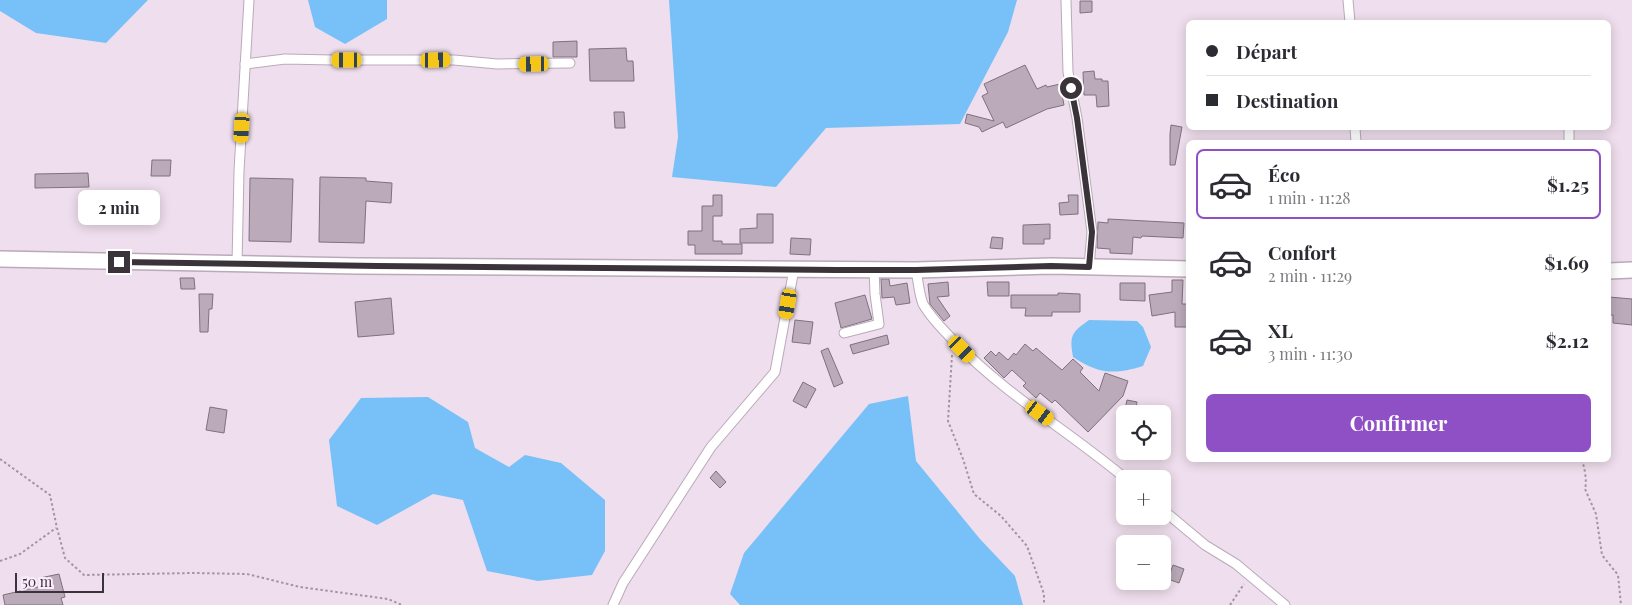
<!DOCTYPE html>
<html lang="fr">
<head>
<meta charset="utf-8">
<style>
  body { margin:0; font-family:"Playfair Display",serif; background:#f7f7f7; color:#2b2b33; height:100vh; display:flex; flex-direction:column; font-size:19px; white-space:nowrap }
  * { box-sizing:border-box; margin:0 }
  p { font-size:16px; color:#7c7c81 }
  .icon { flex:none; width:28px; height:28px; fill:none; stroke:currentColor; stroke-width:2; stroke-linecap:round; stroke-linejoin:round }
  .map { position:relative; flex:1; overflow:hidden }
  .panel { position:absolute; left:1186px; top:140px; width:425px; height:322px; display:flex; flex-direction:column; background:#fff; border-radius:8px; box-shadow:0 2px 12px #0003 }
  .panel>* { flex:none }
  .hud { position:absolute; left:1186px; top:20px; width:425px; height:110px; border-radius:8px; box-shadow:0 2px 12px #0003; display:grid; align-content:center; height:110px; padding:0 20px; background:#fff }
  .tools { position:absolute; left:1116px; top:405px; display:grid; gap:10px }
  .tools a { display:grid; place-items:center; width:55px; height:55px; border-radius:8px; background:#fff; box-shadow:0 2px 12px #0003; font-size:25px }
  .scale { position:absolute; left:15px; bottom:12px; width:89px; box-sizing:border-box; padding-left:5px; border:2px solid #3a343a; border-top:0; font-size:14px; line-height:18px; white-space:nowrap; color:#3a343a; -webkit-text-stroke:4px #fcebfb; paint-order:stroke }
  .end { position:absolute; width:22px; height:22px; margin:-11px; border:6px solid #3a343a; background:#fff; box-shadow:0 0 0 2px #fff }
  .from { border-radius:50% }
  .bubble { position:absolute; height:35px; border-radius:8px; background:#fff; box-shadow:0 2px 12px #0003; font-size:16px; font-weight:700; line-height:35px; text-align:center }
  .car { position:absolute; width:15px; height:30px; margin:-15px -8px; border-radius:6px; box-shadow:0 0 4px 1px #0007; background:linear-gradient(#f5c518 24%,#345 0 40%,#f5c518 0 76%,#345 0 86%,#f5c518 0) }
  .hud b { display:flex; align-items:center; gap:18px; height:48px; font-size:19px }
  .hud b+b { border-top:1px solid #e1e1e2 }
  .hud i { width:12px; height:12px; background:#2b2b33 }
  ul { padding:9px 0 0; list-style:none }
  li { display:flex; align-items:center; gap:15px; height:70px; margin:0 10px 8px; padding:0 10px; border:2px solid transparent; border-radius:8px }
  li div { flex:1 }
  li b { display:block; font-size:19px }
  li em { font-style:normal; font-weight:700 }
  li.current { border-color:#8f50c6 }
  li>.icon { width:45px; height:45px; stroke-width:1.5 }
  .action { display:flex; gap:10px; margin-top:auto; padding:10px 20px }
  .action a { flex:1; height:58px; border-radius:8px; background:#8f50c6; color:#fff; font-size:20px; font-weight:700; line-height:58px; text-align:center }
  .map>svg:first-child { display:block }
</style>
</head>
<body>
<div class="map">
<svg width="1632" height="605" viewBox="0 0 1632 605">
  <rect width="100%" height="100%" fill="#efdeed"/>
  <!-- water -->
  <g fill="#78c1f8">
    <path d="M0,0H148L106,43L36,33L0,11Z"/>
    <path d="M308,0H387V19L345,44L315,27Z"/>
    <path d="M669,0H1017L1008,32L960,124L826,128L776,187L672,177L678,137Z"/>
    <path d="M1089,320L1137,321L1143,327L1151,347L1143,366C1114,375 1098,374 1073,357C1069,335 1072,332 1089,320Z"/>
    <path d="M908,396L916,461L980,539L1015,576L1023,605H740L730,594L744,553L869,404Z"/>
    <path d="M428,397L468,422L475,448L509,467L525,455L561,463L605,500V551L592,575L538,581L487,571L463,500L433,494L377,525L337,506L329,440L361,398Z"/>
  </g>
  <!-- building -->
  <g fill="#bbaab9" stroke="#80717e">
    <path d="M1080,1H1092V12L1080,13Z"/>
    <path d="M577,41V57H553V42Z"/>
    <path d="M626,48L627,61H633L634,81H590L589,49Z"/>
    <path d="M1025,65L1037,89L1046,85L1047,87L1060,84L1064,105L1047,109L1006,128L1003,122L982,132L979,127L965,123L967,114L994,121L982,96L988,93L984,84Z"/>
    <path d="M1094,71L1095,79H1102V81H1108L1109,106L1097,107L1096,95H1084L1083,72Z"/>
    <path d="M614,112H624L625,128H615Z"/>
    <path d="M1171,125L1182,127L1175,165H1170V134Z"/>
    <path d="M152,160H171L170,176H151Z"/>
    <path d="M88,173L89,187L35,188V174Z"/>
    <path d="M320,177L366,178V181L392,183L391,203L366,201L364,243L319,242Z"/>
    <path d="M250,178L293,179L291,242L249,241Z"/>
    <path d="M713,195H722V216H713V241H722V244H742V254H695V245H688V231H702V206H713Z"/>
    <path d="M1068,195H1078V214L1060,215L1059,203L1069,202Z"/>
    <path d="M757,214H773V243H740V229L757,228Z"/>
    <path d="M1108,219L1184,223L1183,238L1142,236L1141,238L1133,237L1132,254L1110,253V249L1097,248L1098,222L1108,223Z"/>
    <path d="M1050,224V239H1044V244H1023V225Z"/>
    <path d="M992,237L1003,238L1002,249L990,248Z"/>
    <path d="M791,238L811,239L810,255L790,254Z"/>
    <path d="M180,278H194L195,289H181Z"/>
    <path d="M881,279H889L890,286L907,283L910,303L896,305L894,297L882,298Z"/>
    <path d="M1172,280H1183L1182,304H1189V327H1175V312L1152,316L1149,295L1172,292Z"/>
    <path d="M948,282L949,296L937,297L950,316L944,321L930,304L928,284Z"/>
    <path d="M987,282H1009V296H988Z"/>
    <path d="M1120,283H1145V301L1120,300Z"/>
    <path d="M1058,293L1080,294V312H1052V316H1025L1026,308H1011V295H1058Z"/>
    <path d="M199,294H213L212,309H209L208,332H200Z"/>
    <path d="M865,295L872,319L841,328L835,303Z"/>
    <path d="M1609,297L1632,299V325L1613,323V315H1609Z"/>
    <path d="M391,298L394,334L358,337L355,302Z"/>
    <path d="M795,320L813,322L810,344L792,342Z"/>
    <path d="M887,335L889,344L853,354L850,345Z"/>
    <path d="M1025,344L1033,351L1036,348L1062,370L1073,359L1083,368L1080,372L1099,391L1105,373L1128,381L1123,396L1088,432L1055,400L1052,403L1040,393L1036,398L1023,386L1026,383L1012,370L1004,378L984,358L991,351L996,356L999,352L1008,360L1014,353L1016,355Z"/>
    <path d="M828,348L843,383L834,387L821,351Z"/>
    <path d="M803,382L816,389L806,408L793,401Z"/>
    <path d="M1127,400L1137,402L1135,414H1124Z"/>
    <path d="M210,407L227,410L224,433L206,430Z"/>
    <path d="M716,471L726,482L720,488L710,478Z"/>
    <path d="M1173,565L1184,569L1179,583L1168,579Z"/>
    <path d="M59,574L65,597L61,598L63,605H5L3,595L42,586L40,578Z"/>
  </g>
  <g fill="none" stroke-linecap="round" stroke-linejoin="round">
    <defs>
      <g id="street">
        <path d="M1066,0L1068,72L1077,118L1092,232L1089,267"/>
        <path d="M1348,0L1350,22"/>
        <path d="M245,64L285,59L333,60H454L497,64L570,63"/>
        <path d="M1355,128L1356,142"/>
        <path d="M1569,142V128"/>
        <path d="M237,264L239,171L249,0"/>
        <path d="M916,270C918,280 919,294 923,304C931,318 944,331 955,342C1006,395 1070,432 1126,479"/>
        <path d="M844,333L879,324L875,294L874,270"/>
        <path d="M1162,509L1205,545L1236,564L1285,605"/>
        <path d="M613,605L623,583L711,447L775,372L794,269"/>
      </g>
      <g id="primary">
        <path d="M0,259L357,266L916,270L1051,266L1189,269"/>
        <path d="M1609,271L1632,270"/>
      </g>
    </defs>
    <!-- street casing -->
    <use href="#street" stroke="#baaab9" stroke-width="11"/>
    <!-- primary casing -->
    <use href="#primary" stroke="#baaab9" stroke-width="18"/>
    <!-- path -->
    <g stroke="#a295a1" stroke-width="2" stroke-dasharray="2.5 2.5" stroke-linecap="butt">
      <path d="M952,355L948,421L963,459L974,494L1001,516L1027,546L1044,594V605"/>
      <path d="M0,459L50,495L57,528L65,558L84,575L193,573L247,574L300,587L388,599L402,605"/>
      <path d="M1581,460C1585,465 1587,483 1585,489L1596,514L1602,555L1618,575L1621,605"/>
      <path d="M0,561L20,554L56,528"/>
      <path d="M1230,605L1244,584"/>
    </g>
    <!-- street -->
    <use href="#street" stroke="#fff" stroke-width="9"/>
    <!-- primary -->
    <use href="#primary" stroke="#fff" stroke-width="15"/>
  </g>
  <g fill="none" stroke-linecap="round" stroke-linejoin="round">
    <!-- route -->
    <path stroke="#3a343a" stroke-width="6" d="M119,262L377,266L837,270H916L1051,266L1089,267L1092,232L1077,118L1071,88"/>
  </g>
</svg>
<div class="tools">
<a><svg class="icon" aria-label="locate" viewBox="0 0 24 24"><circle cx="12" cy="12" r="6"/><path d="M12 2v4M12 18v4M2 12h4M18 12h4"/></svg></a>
<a>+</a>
<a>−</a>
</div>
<div class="scale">50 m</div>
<i class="end from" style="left:1071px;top:88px"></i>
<i class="end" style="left:119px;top:262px"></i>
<div class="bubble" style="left:78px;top:190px;width:82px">2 min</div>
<i class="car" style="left:347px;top:60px;rotate:270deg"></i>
<i class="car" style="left:436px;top:60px;rotate:89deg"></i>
<i class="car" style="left:534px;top:64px;rotate:269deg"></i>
<i class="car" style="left:242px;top:128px;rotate:184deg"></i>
<i class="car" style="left:788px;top:304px;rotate:190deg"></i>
<i class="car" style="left:962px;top:349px;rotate:136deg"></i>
<i class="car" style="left:1040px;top:413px;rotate:126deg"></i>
<div class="hud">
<b><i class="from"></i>Départ</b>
<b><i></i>Destination</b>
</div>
<section class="panel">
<ul>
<li class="current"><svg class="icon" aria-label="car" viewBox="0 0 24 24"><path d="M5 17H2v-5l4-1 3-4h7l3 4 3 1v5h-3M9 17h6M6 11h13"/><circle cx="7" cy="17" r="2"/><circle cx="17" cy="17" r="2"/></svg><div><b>Éco</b><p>1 min · 11:28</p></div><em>$1.25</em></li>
<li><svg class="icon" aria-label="car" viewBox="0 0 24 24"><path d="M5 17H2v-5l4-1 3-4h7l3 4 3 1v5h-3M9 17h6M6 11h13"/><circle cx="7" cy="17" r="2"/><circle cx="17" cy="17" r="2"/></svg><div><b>Confort</b><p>2 min · 11:29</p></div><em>$1.69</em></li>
<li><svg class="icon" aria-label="car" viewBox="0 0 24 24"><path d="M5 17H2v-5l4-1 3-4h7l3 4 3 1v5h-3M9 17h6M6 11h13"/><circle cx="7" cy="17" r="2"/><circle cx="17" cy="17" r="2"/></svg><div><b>XL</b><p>3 min · 11:30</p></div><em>$2.12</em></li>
</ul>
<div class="action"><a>Confirmer</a></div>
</section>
</div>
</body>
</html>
